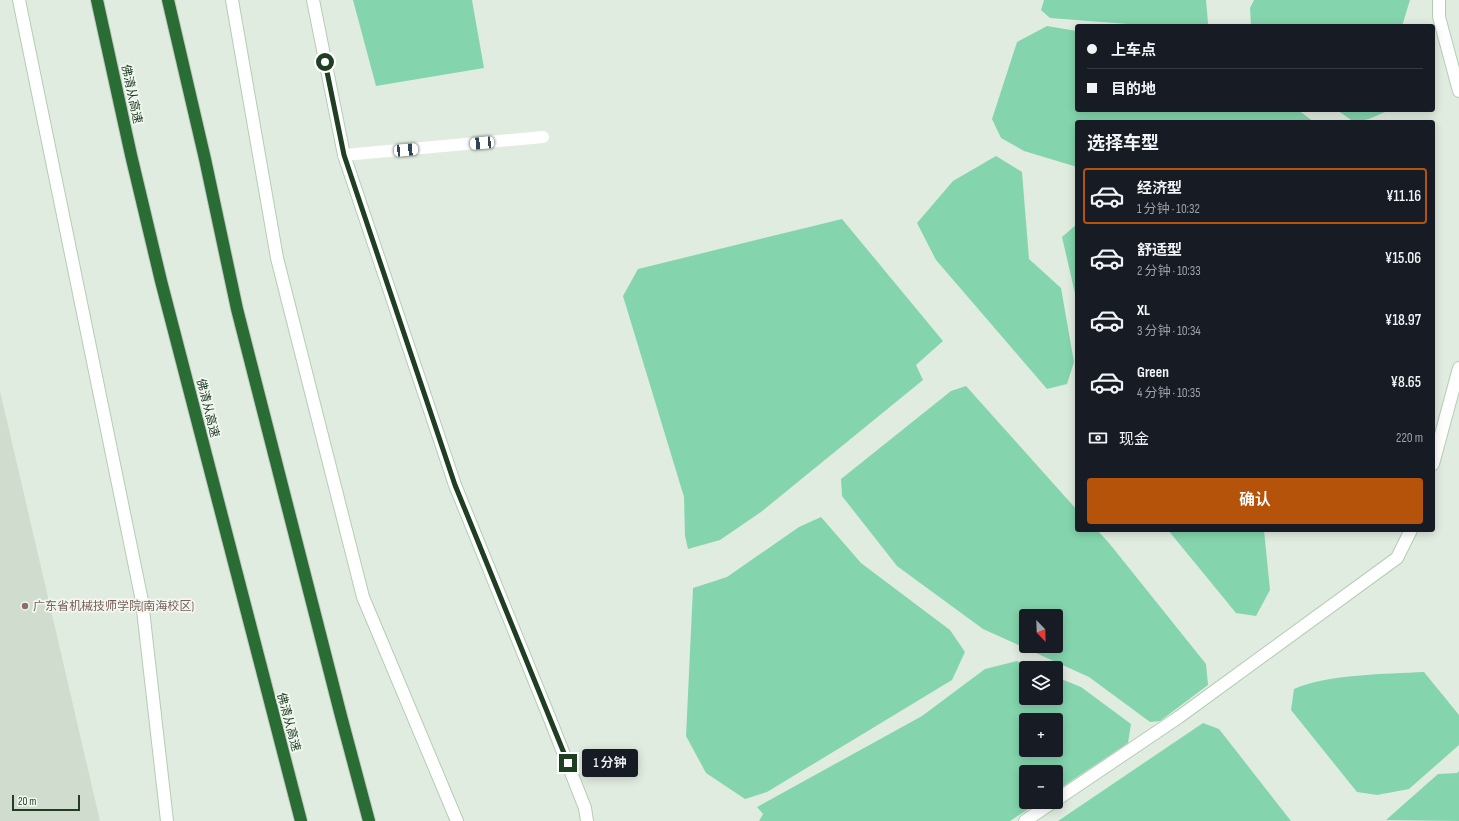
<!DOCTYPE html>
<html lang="zh">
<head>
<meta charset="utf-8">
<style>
  body { margin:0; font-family:"Sofia Sans Condensed","Noto Sans SC",sans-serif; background:#20242c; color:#f1f3f6; height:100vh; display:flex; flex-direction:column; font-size:15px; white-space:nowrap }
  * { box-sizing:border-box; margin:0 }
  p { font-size:13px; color:#9ea1a6 }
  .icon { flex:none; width:22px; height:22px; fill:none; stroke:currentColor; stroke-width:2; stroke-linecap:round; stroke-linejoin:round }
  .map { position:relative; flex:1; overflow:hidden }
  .details { position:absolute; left:1075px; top:120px; width:360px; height:412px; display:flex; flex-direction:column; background:#171b24; border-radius:4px; box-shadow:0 2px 10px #0003 }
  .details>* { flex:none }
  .hud { position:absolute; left:1075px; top:24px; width:360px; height:88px; border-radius:4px; box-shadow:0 2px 10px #0003; display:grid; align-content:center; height:88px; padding:0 12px; background:#171b24 }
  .needle { width:26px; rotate:157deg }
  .controls { position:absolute; left:1019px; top:609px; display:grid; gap:8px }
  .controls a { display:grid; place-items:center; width:44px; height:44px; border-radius:4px; background:#171b24; box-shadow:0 2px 10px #0003; font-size:20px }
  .scale { position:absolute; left:12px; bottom:10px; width:68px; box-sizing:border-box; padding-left:4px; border:2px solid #1f3e22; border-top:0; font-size:11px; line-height:14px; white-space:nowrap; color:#1f3e22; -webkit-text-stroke:3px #f2f8f1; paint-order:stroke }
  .end { position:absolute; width:18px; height:18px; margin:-9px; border:5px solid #1f3e22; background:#fff; box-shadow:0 0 0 2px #fff }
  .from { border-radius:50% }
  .bubble { position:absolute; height:28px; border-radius:4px; background:#171b24; box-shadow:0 2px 10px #0003; font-size:13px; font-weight:600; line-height:28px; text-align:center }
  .car { position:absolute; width:12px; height:24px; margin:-12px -6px; border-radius:5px; box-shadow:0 0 3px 1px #0007; background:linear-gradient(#fff 24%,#345 0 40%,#fff 0 76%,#345 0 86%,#fff 0) }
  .hud b { display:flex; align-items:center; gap:14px; height:38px; font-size:15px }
  .hud b+b { border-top:1px solid #363941 }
  .hud i { width:10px; height:10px; background:#f1f3f6 }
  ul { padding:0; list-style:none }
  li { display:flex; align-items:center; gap:12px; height:56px; margin:0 8px 6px; padding:0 4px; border:2px solid transparent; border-radius:4px }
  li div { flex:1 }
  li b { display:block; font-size:15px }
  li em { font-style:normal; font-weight:600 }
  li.on { border-color:#b45309 }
  li>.icon { width:36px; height:36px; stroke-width:1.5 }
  h2 { padding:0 12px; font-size:18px; line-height:48px }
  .pay { display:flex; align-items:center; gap:10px; height:44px; padding:0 12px; font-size:15px }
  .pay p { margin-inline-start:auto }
  .button { display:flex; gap:8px; margin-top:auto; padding:8px 12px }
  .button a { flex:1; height:46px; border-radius:4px; background:#b45309; color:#fff; font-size:16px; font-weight:600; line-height:46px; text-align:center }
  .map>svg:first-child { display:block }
</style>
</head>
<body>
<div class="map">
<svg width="1459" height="821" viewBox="0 0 1459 821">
  <rect width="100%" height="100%" fill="#e1ece0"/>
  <!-- built -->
  <path fill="#cfdcce" d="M0,391L100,821H0Z"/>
  <!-- water -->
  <g fill="#84d5ae" fill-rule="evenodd">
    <path d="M353,0H472L484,68L376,86Z"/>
    <path d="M1044,0H1206L1208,23L1207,26H1154L1050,18L1041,10Z"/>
    <path d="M1254,0H1410L1402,26H1251L1250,8Z"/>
    <path d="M1047,26L1077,31V110H1298L1314,122H1077V167L1024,151L1001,138L992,119L1017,42Z"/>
    <path d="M1337,110H1385V112L1369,119L1354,122Z"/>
    <path d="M996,156L1022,172L1029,259L1061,288L1074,362L1067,384L1047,389L936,260L917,223L953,181Z"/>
    <path d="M842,219L943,341L916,365L923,380L761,512L720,540L688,549L685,536L684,497L623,296L638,269Z"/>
    <path d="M1077,224V302L1062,237Z"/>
    <path d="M966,386L1077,510V530H1097L1109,543L1206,664L1208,685L1160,721L1150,722L1089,677L983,629L897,566L842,496L841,479L951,391ZM1026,616H1056V646H1026Z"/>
    <path d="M821,517L861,563L950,630L965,652L952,680L767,792L745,799L706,773L686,736L693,588L727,577L799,527Z"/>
    <path d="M1168,530H1264L1270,590L1256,616L1236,613Z"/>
    <path d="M1017,661L1034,668H1026V698H1056V677L1081,687L1131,724L1128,743L1056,791V772H1026V802H1039L1010,821H759L763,814L757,807L922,716L985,669ZM1026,720H1056V750H1026Z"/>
    <path d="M1424,672L1459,715V745L1409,789L1377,795L1357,792L1291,710L1294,689C1328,674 1386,674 1424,672Z"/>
    <path d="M1203,723L1219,729L1291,821H1058Z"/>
    <path d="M1459,771V821L1386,820L1438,774L1457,773Z"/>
  </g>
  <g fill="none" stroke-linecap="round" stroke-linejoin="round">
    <defs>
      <g id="secondary">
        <path d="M19,0L142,601L167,821"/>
        <path d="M232,0L277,258L363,597L457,821"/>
        <path d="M313,0L344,155L455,485L550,719L585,808L587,821"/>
        <path d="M1439,0V17L1459,91"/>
        <path d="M1433,464L1459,368"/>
        <path d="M1056,800L1179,717L1397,558L1411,530"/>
        <path d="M1025,821L1053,802"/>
      </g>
      <g id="highway">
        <path d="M97,0L131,155L161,281L301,821"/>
        <path d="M168,0L205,159L237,309L341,716L369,821"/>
      </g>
    </defs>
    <!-- secondary casing -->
    <use href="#secondary" stroke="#b3cdb3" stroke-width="14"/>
    <!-- highway casing -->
    <use href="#highway" stroke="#c0c9c1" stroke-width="14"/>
    <!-- street -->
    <path stroke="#fff" stroke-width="12" d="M344,155L543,137"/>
    <!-- secondary -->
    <use href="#secondary" stroke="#fff" stroke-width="12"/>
    <!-- highway -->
    <use href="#highway" stroke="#296c34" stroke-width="12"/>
  </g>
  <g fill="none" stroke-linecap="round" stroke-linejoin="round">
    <!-- route -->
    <path stroke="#1f3e22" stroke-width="5" d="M325,62L344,155L455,485L568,763"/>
  </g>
  <!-- markers -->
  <circle fill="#8d6e63" stroke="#f2f8f1" stroke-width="1.5" cx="25" cy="606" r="4"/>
  <g text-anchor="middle" stroke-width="3.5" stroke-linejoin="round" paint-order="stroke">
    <!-- street labels -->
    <g font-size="12" fill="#1f3e22" stroke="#f2f8f1">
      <text transform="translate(132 94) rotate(78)" y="4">佛清从高速</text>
      <text transform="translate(208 408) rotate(76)" y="4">佛清从高速</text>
      <text transform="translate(289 722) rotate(75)" y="4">佛清从高速</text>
    </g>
    <!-- education labels -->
    <g font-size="12" fill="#785e54" stroke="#f2f8f1" text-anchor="start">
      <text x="33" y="610">广东省机械技师学院(南海校区)</text>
    </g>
  </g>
</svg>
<div class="controls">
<a><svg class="needle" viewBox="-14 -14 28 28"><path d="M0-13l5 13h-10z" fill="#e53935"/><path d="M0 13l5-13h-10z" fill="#9ea1a6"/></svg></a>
<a><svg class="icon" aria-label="layers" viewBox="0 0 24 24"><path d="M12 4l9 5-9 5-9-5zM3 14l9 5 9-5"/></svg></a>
<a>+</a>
<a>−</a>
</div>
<div class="scale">20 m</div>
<i class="end from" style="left:325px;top:62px"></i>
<i class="end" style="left:568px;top:763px"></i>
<div class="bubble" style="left:582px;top:749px;width:56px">1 分钟</div>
<i class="car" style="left:482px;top:143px;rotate:265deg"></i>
<i class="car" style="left:406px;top:150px;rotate:85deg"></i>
<div class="hud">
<b><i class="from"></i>上车点</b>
<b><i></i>目的地</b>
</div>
<section class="details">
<h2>选择车型</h2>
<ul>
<li class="on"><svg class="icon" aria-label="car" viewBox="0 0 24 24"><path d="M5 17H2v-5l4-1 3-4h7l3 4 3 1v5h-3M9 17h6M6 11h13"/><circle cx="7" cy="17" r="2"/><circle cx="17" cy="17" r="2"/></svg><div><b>经济型</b><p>1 分钟 · 10:32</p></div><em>¥11.16</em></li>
<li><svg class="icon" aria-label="car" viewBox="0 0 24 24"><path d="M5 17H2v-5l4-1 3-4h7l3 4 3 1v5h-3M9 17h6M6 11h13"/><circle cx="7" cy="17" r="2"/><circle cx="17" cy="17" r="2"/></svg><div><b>舒适型</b><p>2 分钟 · 10:33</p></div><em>¥15.06</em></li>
<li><svg class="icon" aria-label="car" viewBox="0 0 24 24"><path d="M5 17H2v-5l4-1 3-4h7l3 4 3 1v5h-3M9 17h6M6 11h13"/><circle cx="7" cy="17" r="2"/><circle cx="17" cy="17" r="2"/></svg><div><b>XL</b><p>3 分钟 · 10:34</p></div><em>¥18.97</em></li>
<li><svg class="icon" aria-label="car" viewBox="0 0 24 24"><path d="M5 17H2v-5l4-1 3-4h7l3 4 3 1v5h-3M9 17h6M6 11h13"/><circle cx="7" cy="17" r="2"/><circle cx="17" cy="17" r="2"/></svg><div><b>Green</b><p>4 分钟 · 10:35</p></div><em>¥8.65</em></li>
</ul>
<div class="pay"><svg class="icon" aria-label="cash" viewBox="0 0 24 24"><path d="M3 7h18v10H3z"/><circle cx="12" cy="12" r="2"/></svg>现金<p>220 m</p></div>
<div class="button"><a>确认</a></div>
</section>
</div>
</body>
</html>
